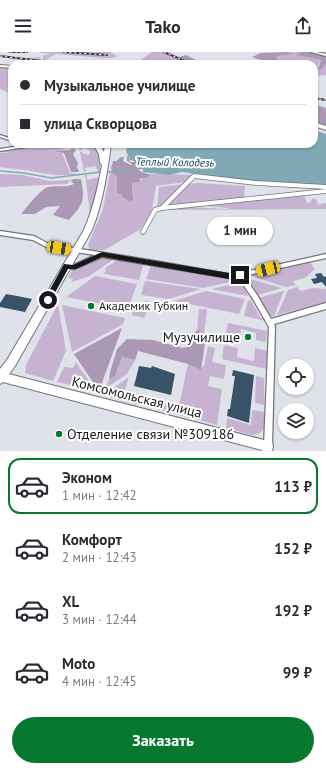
<!DOCTYPE html>
<html lang="ru">
<head>
<meta charset="utf-8">
<style>
  body { margin:0; font-family:"PT Sans",sans-serif; background:#f2f2f3; color:#2b2b33; height:100vh; display:flex; flex-direction:column; font-size:15px; white-space:nowrap }
  * { box-sizing:border-box; margin:0 }
  p { font-size:13px; color:#7c7c81 }
  .icon { flex:none; width:22px; height:22px; fill:none; stroke:currentColor; stroke-width:2; stroke-linecap:round; stroke-linejoin:round }
  .map { position:relative; height:399px; overflow:hidden }
  .sheet { display:flex; flex-direction:column; background:#fff; flex:1 }
  .sheet>* { flex:none }
  .guide { position:absolute; left:8px; top:8px; width:310px; height:88px; border-radius:12px; box-shadow:0 1px 3px #0004; display:grid; align-content:center; height:88px; padding:0 12px; background:#fff }
  .controls { position:absolute; left:278px; top:307px; display:grid; gap:8px }
  .controls a { display:grid; place-items:center; width:36px; height:36px; border-radius:50%; background:#fff; box-shadow:0 1px 3px #0004; font-size:20px }
  .end { position:absolute; width:18px; height:18px; margin:-9px; border:5px solid #17181a; background:#fff; box-shadow:0 0 0 2px #fff }
  .from { border-radius:50% }
  .bubble { position:absolute; height:28px; border-radius:14px; background:#fff; box-shadow:0 1px 3px #0004; font-size:13px; font-weight:700; line-height:28px; text-align:center }
  .car { position:absolute; width:12px; height:24px; margin:-12px -6px; border-radius:5px; box-shadow:0 0 3px 1px #0007; background:linear-gradient(#f5c518 24%,#345 0 40%,#f5c518 0 76%,#345 0 86%,#f5c518 0) }
  .guide b { display:flex; align-items:center; gap:14px; height:38px; font-size:15px }
  .guide b+b { border-top:1px solid #e1e1e2 }
  .guide i { width:10px; height:10px; background:#2b2b33 }
  ul { padding:7px 0 0; list-style:none }
  li { display:flex; align-items:center; gap:12px; height:56px; margin:0 8px 6px; padding:0 4px; border:2px solid transparent; border-radius:12px }
  li div { flex:1 }
  li b { display:block; font-size:15px }
  li em { font-style:normal; font-weight:700 }
  li.selected { border-color:#06792f }
  li>.icon { width:36px; height:36px; stroke-width:1.5 }
  .primary-button { display:flex; gap:8px; margin-top:auto; padding:8px 12px }
  .primary-button a { flex:1; height:46px; border-radius:24px; background:#06792f; color:#fff; font-size:16px; font-weight:700; line-height:46px; text-align:center }
  header { display:flex; justify-content:space-between; align-items:center; height:52px; padding:0 12px; background:#fff; font-size:18px; font-weight:700 }
  .map>svg:first-child { display:block }
</style>
</head>
<body>
<header><svg class="icon" aria-label="menu" viewBox="0 0 24 24"><path d="M4 6h16M4 12h16M4 18h16"/></svg>Tako<svg class="icon" aria-label="share" viewBox="0 0 24 24"><path d="M12 15V3M7 8l5-5 5 5M5 13v7h14v-7"/></svg></header>
<div class="map">
<svg width="326" height="399" viewBox="0 0 326 399">
  <rect width="100%" height="100%" fill="#dfe2e8"/>
  <!-- green -->
  <g fill="#c6b3d1">
    <path d="M37,0H110L117,4L113,6H103L56,2L43,9L25,6L42,5L39,6L43,8V4L50,2Z"/>
    <path d="M152,0H162L190,12H135Z"/>
    <path d="M287,0H302L297,3L321,8L315,19L322,17L326,12V23L314,24V12H273L277,9V4L291,2Z"/>
    <path d="M0,15L12,16V42L0,37Z"/>
    <path d="M44,92H63L62,93L64,94L63,96L65,97L48,99L62,101L70,121L78,122C59,124 50,123 31,119C23,117 9,117 0,115V101L13,100H0V99L35,95Z"/>
    <path d="M78,92H91C101,100 100,109 100,120H96L98,119L95,114L85,116L86,119L84,120L80,100H83L82,101L89,103L90,100L89,98L84,96L80,99Z"/>
    <path d="M112,119L113,123L117,124L121,145L124,147L133,142L132,130L149,124V122C164,122 178,122 193,123L186,130L156,134L152,158L141,177L104,198L95,199L90,198L88,193L103,157L110,120Z"/>
    <path d="M0,122L23,123L50,129L71,128L67,132L0,135Z"/>
    <path d="M85,123H87V128L99,125L95,149L90,161Z"/>
    <path d="M198,131L245,134L244,146L165,155L188,132Z"/>
    <path d="M185,132L165,152L157,156L159,135Z"/>
    <path d="M303,142L308,152L313,146L316,147L318,152L317,153L324,151L326,152V157L158,158L187,155L228,157V156L199,153Z"/>
    <path d="M101,205L114,207L88,225L71,230L73,227L68,226L72,218Z"/>
    <path d="M119,207L143,213L139,228L104,222L106,218L104,217Z"/>
    <path d="M309,209L315,217L305,226L293,229L296,233L286,235L247,223Z"/>
    <path d="M151,213L233,226L239,228L203,236L146,227Z"/>
    <path d="M95,224L137,232L128,257L66,245Z"/>
    <path d="M247,226L282,236L258,243Z"/>
    <path d="M145,229L201,237L169,247L141,243Z"/>
    <path d="M241,230L248,244L211,237Z"/>
    <path d="M297,235L301,239L313,236L326,237V250L277,263L288,238Z"/>
    <path d="M206,239L245,247L239,262L174,249Z"/>
    <path d="M284,239L274,264H271L268,262L258,246Z"/>
    <path d="M147,248L149,254L144,266L132,263L133,258Z"/>
    <path d="M251,248L260,265L266,269L244,264L248,249Z"/>
    <path d="M58,252L66,299L53,329L25,321L26,313Z"/>
    <path d="M62,253L125,266L123,272L72,300Z"/>
    <path d="M199,257H207L204,283L197,278Z"/>
    <path d="M228,271L267,279L266,290L256,288V281L241,277L240,286L226,282Z"/>
    <path d="M224,293L238,296L237,305L254,309L255,296L267,299L266,317L222,307Z"/>
    <path d="M208,294L215,296L212,310L226,313L224,327L210,324L208,334L222,337L217,373L192,366L194,349L190,366L146,354L145,352L147,348L179,354L188,312L200,317L204,314Z"/>
    <path d="M122,305L135,308L127,322L105,337L109,328L115,324Z"/>
    <path d="M76,310L95,338L57,330L64,315L73,316Z"/>
    <path d="M256,324L264,326V353L255,351Z"/>
    <path d="M129,325L123,343L138,347L139,350L136,353L103,343Z"/>
    <path d="M252,358L264,360V376L260,381L253,383L226,376L227,366L251,373Z"/>
  </g>
  <!-- forest -->
  <g fill="#aa98b5">
    <path d="M287,0L293,2L277,4V9L273,12H255L256,8L264,9L252,5L261,1Z"/>
    <path d="M302,0H311L326,4V12L322,17L315,19L319,14L321,8L296,3Z"/>
    <path d="M186,3L196,8H208L223,12H194L179,5Z"/>
    <path d="M314,52L326,56V73L314,69Z"/>
    <path d="M72,96L76,98L73,102L78,111L77,115L79,120H71L64,101L50,99L70,98Z"/>
    <path d="M127,104H129L130,110H135C137,118 141,121 149,122V124L147,126H140L139,130L132,131L133,148L130,149L121,145L122,143L117,141V124L113,123L111,116L113,109H116L121,105H124L123,109L131,113L132,112L127,109Z"/>
    <path d="M73,127H81C85,149 84,151 69,168L53,163L60,154L46,155L35,162H21C26,156 41,137 48,135C57,133 66,136 74,132L71,129Z"/>
    <path d="M122,276L99,339L74,302Z"/>
    <path d="M197,278L206,284L201,318L188,312L138,299L135,308L122,305L115,324L109,328L110,320L117,297L127,287L153,288L183,296L191,294L195,280Z"/>
  </g>
  <!-- water -->
  <path fill="#81aab6" d="M314,78L326,82V134L240,128L182,120L169,123L143,120V116L136,115L134,109L130,108V106L126,100L127,95L124,94L126,92H314Z"/>
  <g fill="none" stroke-linecap="round" stroke-linejoin="round">
    <!-- stream -->
    <g stroke="#81aab6" stroke-width="1.5">
      <path d="M0,119L24,121L51,126L101,120"/>
      <path d="M107,120L145,116"/>
    </g>
  </g>
  <!-- building -->
  <g fill="#385368">
    <path d="M321,221L324,225L326,224V235L322,230L314,232L311,227L317,226L315,222Z"/>
    <path d="M6,242L17,244L32,247L25,260L0,255V251Z"/>
    <path d="M139,314L151,316L152,314L175,322L171,343L134,334Z"/>
    <path d="M233,318L254,323L249,371L227,364L228,357H230L235,324H232Z"/>
  </g>
  <g fill="none" stroke-linecap="round" stroke-linejoin="round">
    <defs>
      <g id="pedestrian">
        <path d="M162,156L194,124L257,131L326,135"/>
        <path d="M143,180L155,158L162,156L326,139"/>
      </g>
      <g id="minor">
        <path d="M311,0H316L326,2V4Z"/>
        <path d="M0,83L12,87V89L0,85Z"/>
        <path d="M32,92H42L40,93L0,99V97Z"/>
        <path d="M0,179L34,184L49,192L149,208L229,222L240,221L326,202V206L244,224L257,243L271,267L326,251V257L274,272L275,275L272,394L271,397L268,398L265,397L264,394L269,275L253,247L238,225L229,226L102,205L74,217L64,216L63,214L64,212H66L74,213L95,203L48,196L33,188L0,183Z"/>
      </g>
      <g id="tertiary">
        <path d="M0,13L12,14V16L0,15Z"/>
        <path d="M1,320L268,389L272,390L273,394L272,399H262V398L3,330L0,332V321Z"/>
      </g>
      <g id="secondary">
        <path d="M314,70L326,74V78L314,74Z"/>
        <path d="M93,92H99L104,100L105,92H111C107,122 103,150 92,178L15,314L4,329L0,330V317L7,308L84,178C93,157 98,135 102,113L100,111L99,102Z"/>
      </g>
    </defs>
    <!-- pedestrian casing -->
    <use href="#pedestrian" stroke="#73757a" stroke-width="5.5"/>
    <!-- minor casing -->
    <use href="#minor" stroke="#73757a" stroke-width="2.5"/>
    <!-- tertiary casing -->
    <use href="#tertiary" stroke="#73757a" stroke-width="2"/>
    <!-- secondary casing -->
    <use href="#secondary" stroke="#73757a" stroke-width="2"/>
    <!-- pedestrian -->
    <use href="#pedestrian" stroke="#fff" stroke-width="4"/>
    <!-- minor -->
    <use href="#minor" fill="#fff" fill-rule="evenodd"/>
    <!-- tertiary -->
    <use href="#tertiary" fill="#fff" fill-rule="evenodd"/>
    <!-- secondary -->
    <use href="#secondary" fill="#fff" fill-rule="evenodd"/>
    <defs>
      <g id="rail">
        <path d="M10,0H27"/>
        <path d="M64,0L107,3"/>
        <path d="M164,0L192,12"/>
        <path d="M0,4L66,12"/>
        <path d="M314,46L326,48"/>
      </g>
    </defs>
    <!-- rail casing -->
    <use href="#rail" stroke="#2b2d2f" stroke-width="2"/>
    <!-- rail -->
    <use href="#rail" stroke="#fff" stroke-width="1" stroke-dasharray="2.5" stroke-linecap="butt"/>
  </g>
  <!-- route -->
  <path fill="#17181a" d="M102,200L229,221L240,220L244,223L240,226L229,227L102,205L76,217H68L50,250H45L44,248L64,212L73,213Z"/>
  <!-- markers -->
  <g fill="#06792f" stroke="#fff" stroke-width="1.5">
    <circle cx="91" cy="254" r="4"/>
    <circle cx="248" cy="285" r="4"/>
    <circle cx="59" cy="382" r="4"/>
  </g>
  <g text-anchor="middle" stroke-width="4" stroke-linejoin="round" paint-order="stroke">
    <!-- far-water labels -->
    <g font-size="11" font-style="italic" fill="#0c4756" stroke="#fff">
      <text transform="translate(175 110) rotate(1)" y="4">Тёплый Колодезь</text>
    </g>
    <!-- poi labels -->
    <g font-size="12" fill="#17181a" stroke="#fff" text-anchor="start">
      <text x="99" y="258">Академик Губкин</text>
    </g>
    <!-- near-poi labels -->
    <g font-size="14" fill="#17181a" stroke="#fff" text-anchor="end">
      <text x="240" y="290">Музучилище</text>
      <text x="67" y="387" text-anchor="start">Отделение связи №309186</text>
    </g>
    <!-- near-street labels -->
    <g font-size="14" fill="#17181a" stroke="#fff">
      <text transform="translate(137 345) rotate(14)" y="5">Комсомольская улица</text>
    </g>
  </g>
</svg>
<div class="controls">
<a><svg class="icon" aria-label="locate" viewBox="0 0 24 24"><circle cx="12" cy="12" r="6"/><path d="M12 2v4M12 18v4M2 12h4M18 12h4"/></svg></a>
<a><svg class="icon" aria-label="layers" viewBox="0 0 24 24"><path d="M12 4l9 5-9 5-9-5zM3 14l9 5 9-5"/></svg></a>
</div>
<i class="end from" style="left:48px;top:248px"></i>
<i class="end" style="left:240px;top:223px"></i>
<div class="bubble" style="left:207px;top:165px;width:66px">1 мин</div>
<i class="car" style="left:59px;top:196px;rotate:99deg"></i>
<i class="car" style="left:268px;top:217px;rotate:257deg"></i>
<div class="guide">
<b><i class="from"></i>Музыкальное училище</b>
<b><i></i>улица Скворцова</b>
</div>
</div>
<section class="sheet">
<ul>
<li class="selected"><svg class="icon" aria-label="car" viewBox="0 0 24 24"><path d="M5 17H2v-5l4-1 3-4h7l3 4 3 1v5h-3M9 17h6M6 11h13"/><circle cx="7" cy="17" r="2"/><circle cx="17" cy="17" r="2"/></svg><div><b>Эконом</b><p>1 мин · 12:42</p></div><em>113 ₽</em></li>
<li><svg class="icon" aria-label="car" viewBox="0 0 24 24"><path d="M5 17H2v-5l4-1 3-4h7l3 4 3 1v5h-3M9 17h6M6 11h13"/><circle cx="7" cy="17" r="2"/><circle cx="17" cy="17" r="2"/></svg><div><b>Комфорт</b><p>2 мин · 12:43</p></div><em>152 ₽</em></li>
<li><svg class="icon" aria-label="car" viewBox="0 0 24 24"><path d="M5 17H2v-5l4-1 3-4h7l3 4 3 1v5h-3M9 17h6M6 11h13"/><circle cx="7" cy="17" r="2"/><circle cx="17" cy="17" r="2"/></svg><div><b>XL</b><p>3 мин · 12:44</p></div><em>192 ₽</em></li>
<li><svg class="icon" aria-label="car" viewBox="0 0 24 24"><path d="M5 17H2v-5l4-1 3-4h7l3 4 3 1v5h-3M9 17h6M6 11h13"/><circle cx="7" cy="17" r="2"/><circle cx="17" cy="17" r="2"/></svg><div><b>Moto</b><p>4 мин · 12:45</p></div><em>99 ₽</em></li>
</ul>
<div class="primary-button"><a>Заказать</a></div>
</section>
</body>
</html>
